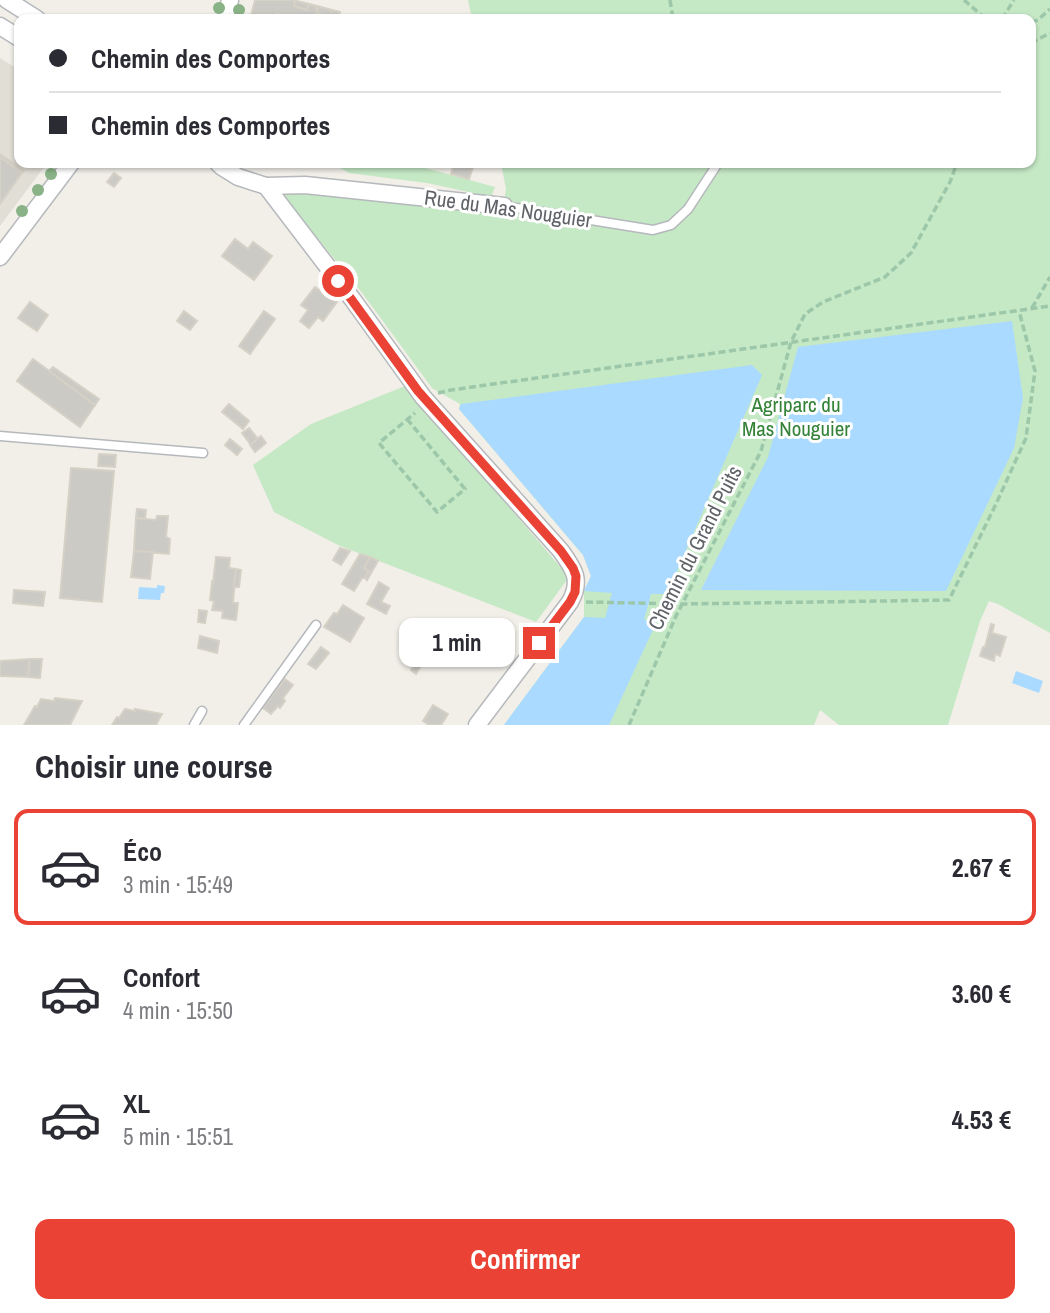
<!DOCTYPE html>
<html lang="fr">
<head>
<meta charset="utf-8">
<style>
  body { margin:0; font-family:"Archivo Narrow",sans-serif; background:#f2f2f3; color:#2b2b33; height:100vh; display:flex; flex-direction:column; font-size:26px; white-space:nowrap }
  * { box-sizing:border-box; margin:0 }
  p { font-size:23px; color:#7c7c81 }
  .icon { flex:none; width:38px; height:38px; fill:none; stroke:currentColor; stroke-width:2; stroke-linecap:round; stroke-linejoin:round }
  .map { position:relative; height:725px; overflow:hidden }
  .panel { display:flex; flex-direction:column; background:#fff; flex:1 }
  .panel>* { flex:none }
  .guide { position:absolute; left:14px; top:14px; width:1022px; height:154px; border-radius:14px; box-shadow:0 2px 5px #0004; display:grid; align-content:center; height:154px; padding:0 35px; background:#fff }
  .end { position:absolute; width:32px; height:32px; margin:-16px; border:9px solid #ea4335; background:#fff; box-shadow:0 0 0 4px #fff }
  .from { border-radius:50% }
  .bubble { position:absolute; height:49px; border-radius:14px; background:#fff; box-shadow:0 2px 5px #0004; font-size:23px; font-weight:800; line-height:49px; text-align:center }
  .guide b { display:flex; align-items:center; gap:24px; height:66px; font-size:26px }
  .guide b+b { border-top:2px solid #e1e1e2 }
  .guide i { width:18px; height:18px; background:#2b2b33 }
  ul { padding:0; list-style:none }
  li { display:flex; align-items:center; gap:21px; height:116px; margin:0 14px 10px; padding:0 21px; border:4px solid transparent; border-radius:14px }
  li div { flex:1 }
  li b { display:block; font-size:26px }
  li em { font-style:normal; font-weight:800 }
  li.current { border-color:#ea4335 }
  li>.icon { width:63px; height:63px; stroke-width:1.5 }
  h2 { padding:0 35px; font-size:32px; line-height:84px }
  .action { display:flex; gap:14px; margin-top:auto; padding:14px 35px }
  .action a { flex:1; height:80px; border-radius:14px; background:#ea4335; color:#fff; font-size:28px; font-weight:800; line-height:80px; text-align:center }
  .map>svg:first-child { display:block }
</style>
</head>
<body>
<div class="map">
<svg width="1050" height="725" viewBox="0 0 1050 725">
  <rect width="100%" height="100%" fill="#f1efe8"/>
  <!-- education -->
  <path fill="#e1ded6" d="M0,58L19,70V163H47L0,226Z"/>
  <!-- green -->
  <g fill="#c5e8c5">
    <path d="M468,0H1050V633L998,604L989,601L980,621L948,725H839L820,710L814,725H504L584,617V591L591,576L583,555L459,409L460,404L432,388L363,294L282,195L304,190L502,215L506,189L501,163H1031V19H472Z"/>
    <path d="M296,163H407L495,187L491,197L427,183L349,173L333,164Z"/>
    <path d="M405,386L569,577L536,622L338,545L274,512L253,465L311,424Z"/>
  </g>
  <!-- water -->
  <g fill="#aadaff">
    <path d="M1012,321L1023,398L1014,448L946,591L701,590L768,457L798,347Z"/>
    <path d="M752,365L762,375L667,594H651L644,620L657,621L609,725H504L584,617L605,618L612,593L584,591L591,576L583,555L459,409L461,404Z"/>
    <path d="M157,585L165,586L164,593H161L160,600L138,599L139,587L157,588Z"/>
    <path d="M1016,671L1043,681L1039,693L1012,683Z"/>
  </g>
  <!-- building -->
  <g fill="#cccac5" stroke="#d6d1c6" stroke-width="2">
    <path d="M255,0H293L295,2L294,6L307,10L309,4L317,6L316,8L318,9L317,13L330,17L332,10L340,12L339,14L341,15L340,19H280L282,15L276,13L274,19H250Z"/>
    <path d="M293,0L309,4L307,10L294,6L295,2Z"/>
    <path d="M317,6L332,10L330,17L317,13L318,9L316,8Z"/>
    <path d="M0,154L24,171L22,173L0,157Z"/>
    <path d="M0,157L22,173L0,204Z"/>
    <path d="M454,163L474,164L469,179L451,174Z"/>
    <path d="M114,173L121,178L114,187L107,182Z"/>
    <path d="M235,239L248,249L253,242L272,256L254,280L222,256Z"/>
    <path d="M315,287L337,302L323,321L318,317L309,328L300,321L308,310L301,305Z"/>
    <path d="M30,302L48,315L37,331L18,318Z"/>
    <path d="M184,311L197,321L190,330L177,321Z"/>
    <path d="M264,311L275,319L250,354L239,346Z"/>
    <path d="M33,359L95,405L80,427L17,381Z"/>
    <path d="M53,367L99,399L95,405L49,371Z"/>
    <path d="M229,404L249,421L243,429L222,412Z"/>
    <path d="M249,428L258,439L251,445L242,433Z"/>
    <path d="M261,436L266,443L255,452L250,445Z"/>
    <path d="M230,439L242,449L237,455L225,445Z"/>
    <path d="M99,454L116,455L115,467L98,466Z"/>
    <path d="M71,468L114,471L102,602L60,598Z"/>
    <path d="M137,509L146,510L145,519L136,518Z"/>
    <path d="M157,516H168L166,537L170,539L169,554L134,551L136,518L156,520Z"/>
    <path d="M340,548L350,551L341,565L333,560Z"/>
    <path d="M134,551L153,552L150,579L131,577Z"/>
    <path d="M360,554L370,557L364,568L369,571L365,578H362L354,591L342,584Z"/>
    <path d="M216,557L230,558L229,568L236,569L233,603H238L236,620L222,618L223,611L212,610L214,601L210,600L212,582L213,583Z"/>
    <path d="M370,557L378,561L367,580L365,578L369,571L364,568Z"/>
    <path d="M236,569L241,570L239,587H234Z"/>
    <path d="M379,582L389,588L381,602L390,606L386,614L367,604Z"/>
    <path d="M14,590L45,592L43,606L13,603Z"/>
    <path d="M343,605L364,618L350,642L324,627L334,613L337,614Z"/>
    <path d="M199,610L207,611L205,623L198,622Z"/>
    <path d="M991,624L994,625L992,633L1006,637L1000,656L995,654L994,661L980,656L983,647H985Z"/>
    <path d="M200,636L219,641L217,653L198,648Z"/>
    <path d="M321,647L329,653L316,669L308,664Z"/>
    <path d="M419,656L425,659L416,674L411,670Z"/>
    <path d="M30,659L28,677L0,676V661Z"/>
    <path d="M30,659H42L40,678L28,677Z"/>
    <path d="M285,679L293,685L283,698L285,701L280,708L278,706L271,714L263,708Z"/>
    <path d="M55,698L82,701L70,725H24L35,706L37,707L41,699L54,701Z"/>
    <path d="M433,705L448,714L441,725H429L423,721Z"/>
    <path d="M125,709L135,711V709L162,714L156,725H112L117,717L119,718Z"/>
  </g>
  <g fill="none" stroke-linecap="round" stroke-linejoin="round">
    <defs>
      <g id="service">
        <path d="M504,206L653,230L671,225L688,209L718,163"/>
        <path d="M0,436L203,453"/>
        <path d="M194,725L202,711"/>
        <path d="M244,725L316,625"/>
      </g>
      <g id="minor">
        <path d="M7,0L37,19"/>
        <path d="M226,19L230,0"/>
        <path d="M0,26L19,38"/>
        <path d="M218,163L222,167L238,177L266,186L305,185L504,206"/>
        <path d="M266,186L353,300L423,397L561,551C574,569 582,580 570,602L477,725"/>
        <path d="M0,257L71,163"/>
      </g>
    </defs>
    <!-- service casing -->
    <use href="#service" stroke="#b5b8bc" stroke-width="11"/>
    <!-- minor casing -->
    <use href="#minor" stroke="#b5b8bc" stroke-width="19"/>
    <!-- path -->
    <g stroke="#9cc7a9" stroke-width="3.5" stroke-dasharray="7 3.5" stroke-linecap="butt">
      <path d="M670,0L673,19"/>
      <path d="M964,0L986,19"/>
      <path d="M1002,19L1014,0"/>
      <path d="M1031,22L1038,20L1050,9"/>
      <path d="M1031,43L1050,33"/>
      <path d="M1032,308L1050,277"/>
      <path d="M438,393L451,390L1050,306"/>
      <path d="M407,419L465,489L437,512L379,443L415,413"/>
      <path d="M586,602L682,604L949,600L996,504L1026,438L1035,371L1019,311"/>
      <path d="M629,725L676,616L761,451L791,342L805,314L823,302L885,277L911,253L950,182L957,163"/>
    </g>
    <!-- service -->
    <use href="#service" stroke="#fff" stroke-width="8"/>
    <!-- minor -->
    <use href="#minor" stroke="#fff" stroke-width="16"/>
  </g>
  <!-- trees -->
  <g fill="#89b387">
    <circle cx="219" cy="8" r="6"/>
    <circle cx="239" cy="10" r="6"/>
    <circle cx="51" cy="174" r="6"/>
    <circle cx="38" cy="190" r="6"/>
    <circle cx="22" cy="211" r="6"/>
  </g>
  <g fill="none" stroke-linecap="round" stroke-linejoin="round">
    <!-- route -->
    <path stroke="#ea4335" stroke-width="9" d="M338,281L418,391L561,551L573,568L576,576L575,592L570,602L539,643"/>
  </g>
  <g text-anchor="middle" stroke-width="6" stroke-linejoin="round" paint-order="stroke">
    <!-- street labels -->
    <g font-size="21" fill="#5f6368" stroke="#fff">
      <text transform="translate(508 209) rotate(8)" y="7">Rue du Mas Nouguier</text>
      <text transform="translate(695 548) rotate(-63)" y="7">Chemin du Grand Puits</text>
    </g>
    <!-- park labels -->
    <g font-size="21" fill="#348238" stroke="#fff">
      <text x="796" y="412">Agriparc du<tspan x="796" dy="24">Mas Nouguier</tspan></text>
    </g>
  </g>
</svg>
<i class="end from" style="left:338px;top:281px"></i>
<i class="end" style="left:539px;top:643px"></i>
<div class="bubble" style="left:399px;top:618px;width:116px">1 min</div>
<div class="guide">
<b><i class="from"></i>Chemin des Comportes</b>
<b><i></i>Chemin des Comportes</b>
</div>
</div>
<section class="panel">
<h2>Choisir une course</h2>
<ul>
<li class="current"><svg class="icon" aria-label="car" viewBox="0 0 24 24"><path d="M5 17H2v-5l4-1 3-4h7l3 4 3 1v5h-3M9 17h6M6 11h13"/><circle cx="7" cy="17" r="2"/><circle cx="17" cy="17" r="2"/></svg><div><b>Éco</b><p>3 min · 15:49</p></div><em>2.67 €</em></li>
<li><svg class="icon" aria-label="car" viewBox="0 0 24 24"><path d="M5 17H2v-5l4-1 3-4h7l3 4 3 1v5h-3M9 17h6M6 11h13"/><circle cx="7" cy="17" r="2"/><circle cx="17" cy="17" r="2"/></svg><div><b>Confort</b><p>4 min · 15:50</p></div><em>3.60 €</em></li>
<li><svg class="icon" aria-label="car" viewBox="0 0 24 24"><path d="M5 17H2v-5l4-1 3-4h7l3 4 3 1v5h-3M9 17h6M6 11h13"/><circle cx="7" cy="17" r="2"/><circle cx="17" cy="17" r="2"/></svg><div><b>XL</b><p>5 min · 15:51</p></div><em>4.53 €</em></li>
</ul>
<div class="action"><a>Confirmer</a></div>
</section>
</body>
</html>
